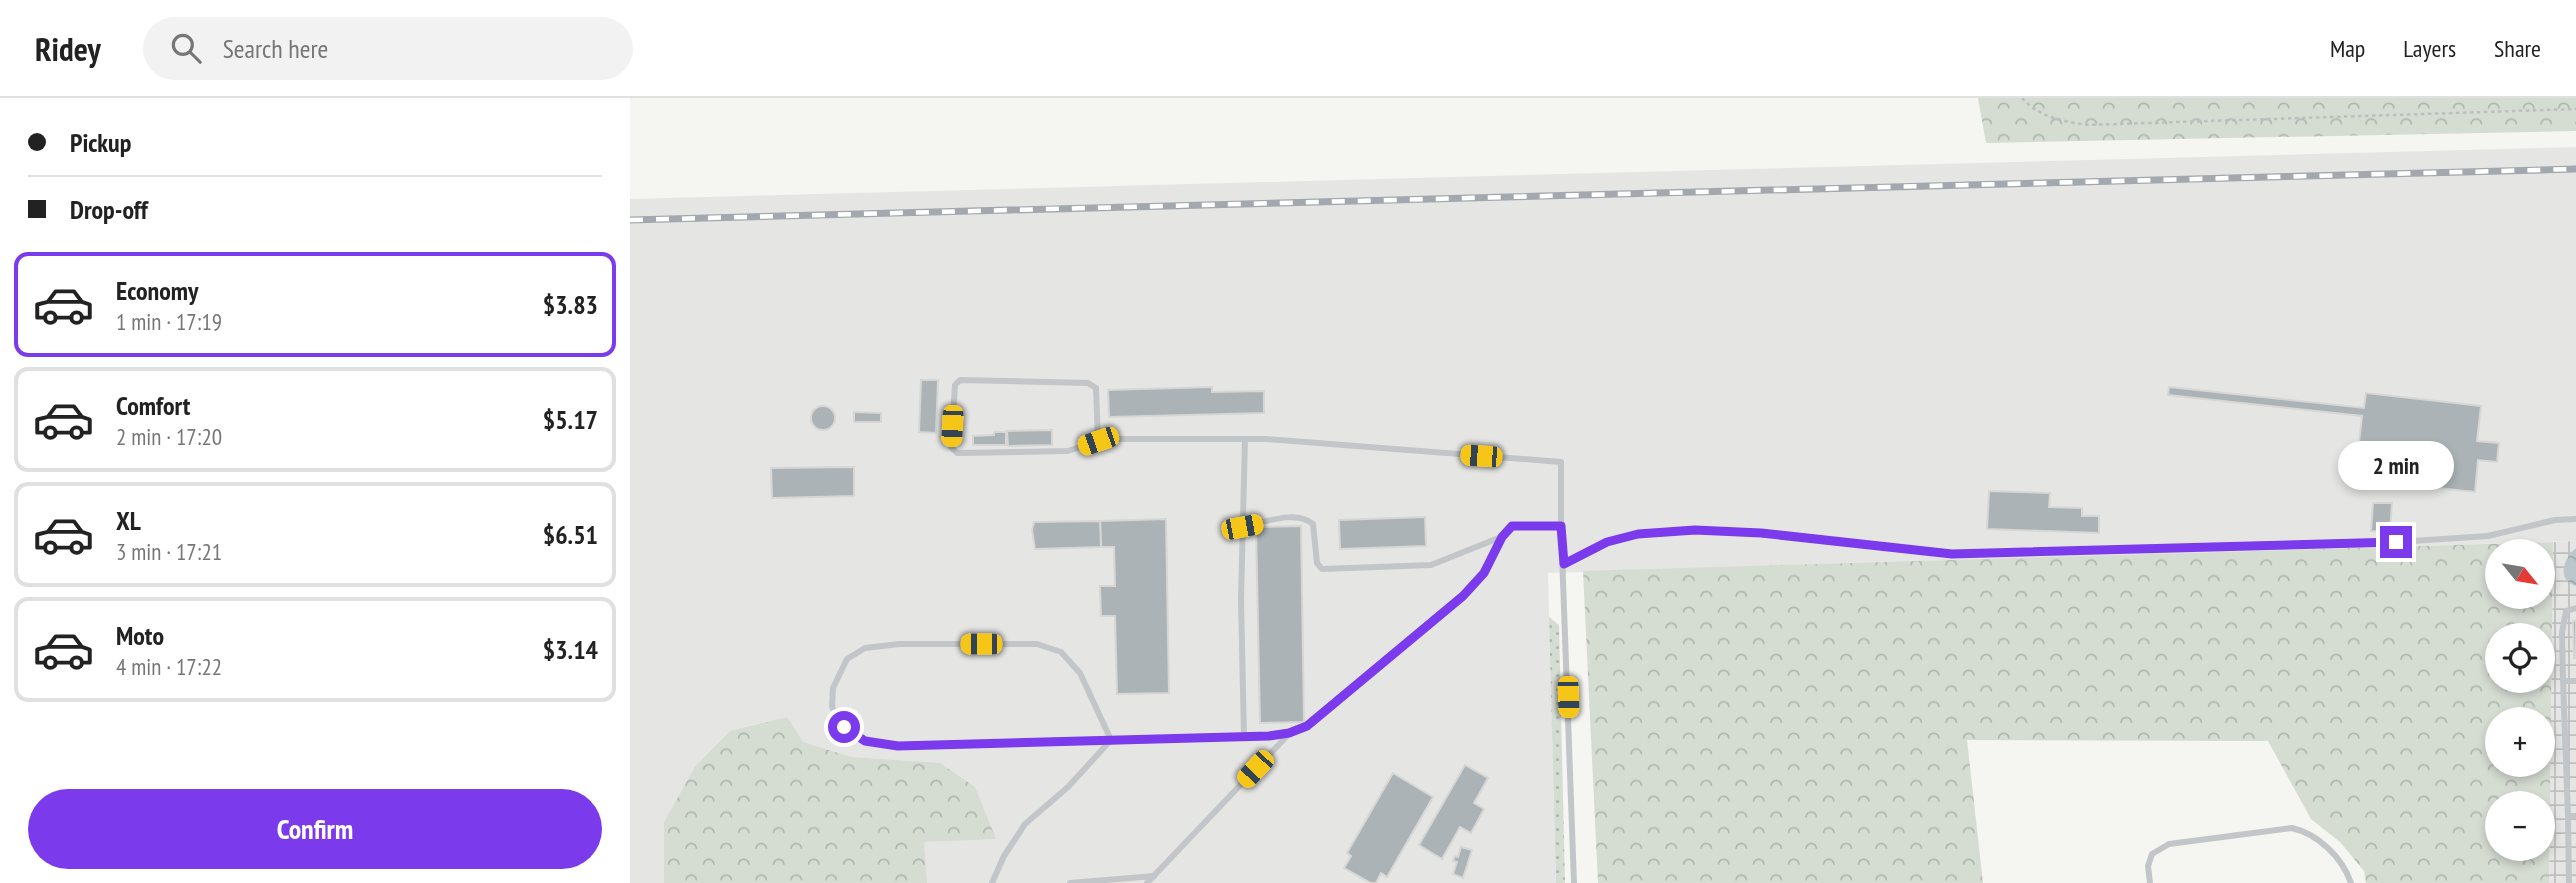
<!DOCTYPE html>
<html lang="en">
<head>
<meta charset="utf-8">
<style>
  body { margin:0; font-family:"PT Sans Narrow",sans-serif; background:#f2f2f2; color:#222; height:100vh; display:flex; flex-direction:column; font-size:26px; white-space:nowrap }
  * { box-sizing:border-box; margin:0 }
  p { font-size:23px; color:#767676 }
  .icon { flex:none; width:38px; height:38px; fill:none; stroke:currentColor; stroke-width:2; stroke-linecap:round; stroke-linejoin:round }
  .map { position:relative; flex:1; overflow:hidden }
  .side { display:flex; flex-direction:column; background:#fff; width:630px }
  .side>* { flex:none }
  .hud { display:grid; align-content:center; height:154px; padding:0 28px; background:#fff }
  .needle { width:46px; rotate:120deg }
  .controls { position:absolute; left:1855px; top:441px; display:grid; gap:14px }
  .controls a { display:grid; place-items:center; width:70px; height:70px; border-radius:50%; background:#fff; box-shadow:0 4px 10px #0003; font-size:35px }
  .end { position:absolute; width:32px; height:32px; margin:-16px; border:9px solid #7c3aed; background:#fff; box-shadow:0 0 0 4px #fff }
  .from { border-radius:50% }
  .bubble { position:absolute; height:49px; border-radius:24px; background:#fff; box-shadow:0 4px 10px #0003; font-size:23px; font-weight:700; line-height:49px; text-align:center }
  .car { position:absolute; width:21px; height:42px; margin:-21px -10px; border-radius:9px; box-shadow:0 0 5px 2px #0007; background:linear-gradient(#f5c518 24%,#345 0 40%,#f5c518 0 76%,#345 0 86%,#f5c518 0) }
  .hud b { display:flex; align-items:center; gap:24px; height:66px; font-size:26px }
  .hud b+b { border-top:2px solid #e0e0e0 }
  .hud i { width:18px; height:18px; background:#222 }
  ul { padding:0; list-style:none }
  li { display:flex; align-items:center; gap:21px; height:105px; margin:0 14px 10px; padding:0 14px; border:4px solid #e0e0e0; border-radius:14px }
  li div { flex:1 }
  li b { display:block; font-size:26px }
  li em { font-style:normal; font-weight:700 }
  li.on { border-color:#7c3aed }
  li>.icon { width:63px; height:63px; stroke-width:1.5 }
  .cta { display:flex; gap:14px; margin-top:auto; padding:14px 28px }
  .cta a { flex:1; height:80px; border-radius:42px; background:#7c3aed; color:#fff; font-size:28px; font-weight:700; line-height:80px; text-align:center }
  header { display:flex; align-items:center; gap:42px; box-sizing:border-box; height:98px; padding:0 35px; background:#fff; border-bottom:2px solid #e0e0e0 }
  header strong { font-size:33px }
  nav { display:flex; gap:38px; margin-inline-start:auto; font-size:24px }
  .search { width:490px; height:63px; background:#f2f2f2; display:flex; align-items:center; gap:18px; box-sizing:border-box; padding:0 24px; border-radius:38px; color:#767676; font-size:26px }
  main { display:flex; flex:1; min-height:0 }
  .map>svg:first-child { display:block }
</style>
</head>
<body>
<header>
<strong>Ridey</strong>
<div class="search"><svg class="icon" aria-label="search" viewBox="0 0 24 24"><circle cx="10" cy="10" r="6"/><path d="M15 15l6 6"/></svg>Search here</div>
<nav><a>Map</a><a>Layers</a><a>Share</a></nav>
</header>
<main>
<section class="side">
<div class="hud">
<b><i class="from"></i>Pickup</b>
<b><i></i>Drop-off</b>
</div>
<ul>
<li class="on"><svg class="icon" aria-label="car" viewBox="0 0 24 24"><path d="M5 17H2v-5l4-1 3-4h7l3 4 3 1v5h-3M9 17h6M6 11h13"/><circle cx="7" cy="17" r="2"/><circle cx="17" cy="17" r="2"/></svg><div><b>Economy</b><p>1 min · 17:19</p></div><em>$3.83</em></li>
<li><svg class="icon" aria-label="car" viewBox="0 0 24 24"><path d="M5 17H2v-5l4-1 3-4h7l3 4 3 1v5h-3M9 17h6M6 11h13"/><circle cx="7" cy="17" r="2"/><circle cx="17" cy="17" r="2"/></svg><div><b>Comfort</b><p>2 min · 17:20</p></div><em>$5.17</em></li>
<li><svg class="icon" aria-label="car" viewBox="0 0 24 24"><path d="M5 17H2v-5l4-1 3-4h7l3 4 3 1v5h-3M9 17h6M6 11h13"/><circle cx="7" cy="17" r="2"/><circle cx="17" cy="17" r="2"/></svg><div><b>XL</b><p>3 min · 17:21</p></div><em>$6.51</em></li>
<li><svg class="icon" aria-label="car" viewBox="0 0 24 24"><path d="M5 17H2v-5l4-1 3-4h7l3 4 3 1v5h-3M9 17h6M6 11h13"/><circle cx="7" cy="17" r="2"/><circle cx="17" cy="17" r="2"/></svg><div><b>Moto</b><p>4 min · 17:22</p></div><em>$3.14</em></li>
</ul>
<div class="cta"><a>Confirm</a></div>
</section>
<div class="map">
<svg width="1946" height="785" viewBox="0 0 1946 785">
  <defs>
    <pattern id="industrial-grid" width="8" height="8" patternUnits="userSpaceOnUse" patternTransform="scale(1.75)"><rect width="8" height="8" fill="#e5e6e4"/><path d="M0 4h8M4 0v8" fill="none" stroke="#bdbfbe"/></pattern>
    <pattern id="grass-dots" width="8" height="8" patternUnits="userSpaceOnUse" patternTransform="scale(1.75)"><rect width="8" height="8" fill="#d5dcd2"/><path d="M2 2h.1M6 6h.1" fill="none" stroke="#b0b7b0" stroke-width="1.8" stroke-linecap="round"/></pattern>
    <pattern id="forest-crowns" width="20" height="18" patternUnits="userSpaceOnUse" patternTransform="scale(1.75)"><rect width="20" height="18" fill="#d5dcd2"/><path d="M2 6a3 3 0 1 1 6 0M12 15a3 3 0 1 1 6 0" fill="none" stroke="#b0b7b0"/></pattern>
    <pattern id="water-ripples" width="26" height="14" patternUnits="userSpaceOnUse" patternTransform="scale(1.75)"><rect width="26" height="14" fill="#bbc7cc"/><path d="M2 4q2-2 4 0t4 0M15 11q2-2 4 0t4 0" fill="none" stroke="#9ca6ab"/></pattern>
  </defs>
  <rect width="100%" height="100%" fill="#f5f5f1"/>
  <!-- built -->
  <path fill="#e5e6e4" d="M1946,49V443L918,475L926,785H0V101Z"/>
  <!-- industrial -->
  <path fill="url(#industrial-grid)" d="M1946,443V785H1919L1923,444Z"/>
  <!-- grass -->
  <path fill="url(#grass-dots)" d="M919,519L929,527L935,785H926Z"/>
  <!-- forest -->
  <g fill="url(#forest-crowns)" fill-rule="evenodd">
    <path d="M1348,0H1946V33L1356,45Z"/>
    <path d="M1923,444L1919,785H1736L1734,773L1710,744L1681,721L1638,643L1337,642L1353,785H968L953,473ZM1913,453V499H1867V453ZM1913,537V583H1867V537ZM1867,621H1913V667H1867ZM1867,705H1913V751H1867Z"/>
    <path d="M157,619L173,644L221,659L310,665L345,689L366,741L294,744L297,785H34V724L65,669L100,633Z"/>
  </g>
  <!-- water -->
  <path fill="url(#water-ripples)" d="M1946,450V488C1926,482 1933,461 1946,450Z"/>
  <!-- building -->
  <g fill="#abb3b7" stroke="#d6d6d4" stroke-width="2">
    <path d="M291,282H308L306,335L289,334Z"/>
    <path d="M582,289V294L634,293V315L479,319L478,292Z"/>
    <path d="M1539,289L1734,310L1736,295L1851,308L1847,343L1869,345L1867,364L1848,362L1845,394L1725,381L1732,318L1538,297Z"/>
    <circle cx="193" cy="320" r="12"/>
    <path d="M224,314L251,315V324H224Z"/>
    <path d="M422,332V347L378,348L377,333Z"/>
    <path d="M364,334H376V347H343V338L364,337Z"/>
    <path d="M224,369V398L142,400L141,370Z"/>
    <path d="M1359,393L1420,395L1419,409L1452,410V418H1469V435L1357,431Z"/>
    <path d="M1743,405H1762L1760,434L1741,433Z"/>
    <path d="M795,419L796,448L710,451L709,422Z"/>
    <path d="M536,421L539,595L487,596L485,518H471L470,488H485L484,449H471L470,423Z"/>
    <path d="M470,423L471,449L405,451L402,432L404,424Z"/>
    <path d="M671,428L674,624L630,625L626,429Z"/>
    <path d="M1943,523H1946V560H1944Z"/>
    <path d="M835,667L858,680L844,705L854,711L841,735L830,729L812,761L789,747Z"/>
    <path d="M763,675L803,699L757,779L751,775L746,785H741L714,770L721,758L717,755Z"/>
    <path d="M831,749L842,752L833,780L823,776L827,764L823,763L825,758L828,759Z"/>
  </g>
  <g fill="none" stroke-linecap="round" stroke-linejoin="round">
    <!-- path -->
    <path stroke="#bcbec0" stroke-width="2.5" stroke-dasharray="3.5 3.5" stroke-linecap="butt" d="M1392,0C1409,19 1432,23 1457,27L1946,11"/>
    <!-- lane -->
    <g stroke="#c2c6c9" stroke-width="6">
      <path d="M615,341L611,502L614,639L659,635L677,628L833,498L854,475L872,439L882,428H931"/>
      <path d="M468,343L466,290L458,285L330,282L325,287L321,349L327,355L438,353L475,341H636L931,364V428L944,785"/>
      <path d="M612,429C633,425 666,411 683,426L687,465L692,471L801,467L871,439"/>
      <path d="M934,466L977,445L1008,436L1065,432L1131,435L1322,456L1767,444L1858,438L1925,422L1946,421"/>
      <path d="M1933,583L1932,535L1936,513L1946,510"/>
      <path d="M1938,718L1933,583H1946"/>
      <path d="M362,785L374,758L395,726L438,689L481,642L450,575L431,554L407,546H269L235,550L217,561L203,590L202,609L214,629L235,643L268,648C383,644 498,640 614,639"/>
      <path d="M440,785L524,778"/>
      <path d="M517,785L658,637"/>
      <path d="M1520,785L1518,768L1522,756L1539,746L1662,730C1688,736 1712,759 1721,785"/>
      <path d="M1939,785L1938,718H1946"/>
    </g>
    <defs>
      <path id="rail" d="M0,122L1946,71"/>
    </defs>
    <!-- rail casing -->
    <use href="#rail" stroke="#a2a8ae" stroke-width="7"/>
    <!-- rail -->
    <use href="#rail" stroke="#fff" stroke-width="4.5" stroke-dasharray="13" stroke-linecap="butt"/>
  </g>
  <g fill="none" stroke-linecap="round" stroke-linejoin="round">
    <!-- route -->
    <path stroke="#7c3aed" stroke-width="9" d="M214,629L235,643L268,648L639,638L659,635L677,628L833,498L854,475L872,439L882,428H931L934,466L977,444L1008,436L1065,432L1131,435L1322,456L1766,444"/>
  </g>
</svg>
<div class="controls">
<a><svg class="needle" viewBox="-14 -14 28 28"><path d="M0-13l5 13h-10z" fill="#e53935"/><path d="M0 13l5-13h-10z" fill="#767676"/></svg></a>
<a><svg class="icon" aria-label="locate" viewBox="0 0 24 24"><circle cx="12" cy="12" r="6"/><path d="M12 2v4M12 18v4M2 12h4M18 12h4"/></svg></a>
<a>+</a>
<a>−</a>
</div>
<i class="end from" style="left:214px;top:629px"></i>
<i class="end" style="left:1766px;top:444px"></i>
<div class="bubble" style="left:1708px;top:343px;width:116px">2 min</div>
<i class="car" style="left:322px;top:328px;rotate:183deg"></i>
<i class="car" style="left:468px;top:343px;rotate:251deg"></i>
<i class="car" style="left:851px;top:358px;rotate:274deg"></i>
<i class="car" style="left:612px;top:429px;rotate:79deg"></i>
<i class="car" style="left:351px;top:546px;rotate:270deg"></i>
<i class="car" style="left:938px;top:599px;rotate:178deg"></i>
<i class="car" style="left:625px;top:671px;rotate:223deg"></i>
</div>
</main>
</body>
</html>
